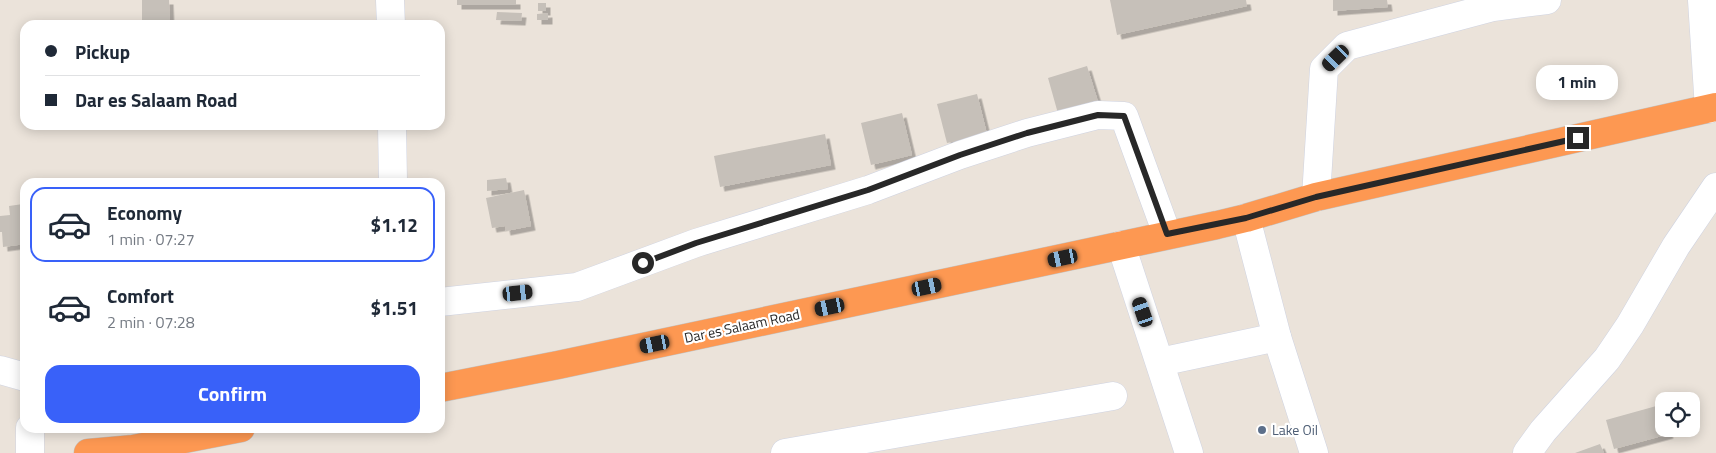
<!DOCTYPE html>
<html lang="en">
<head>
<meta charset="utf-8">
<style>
  body { margin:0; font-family:"Titillium Web",sans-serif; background:#f6f6f7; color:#1f2937; height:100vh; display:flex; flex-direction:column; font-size:19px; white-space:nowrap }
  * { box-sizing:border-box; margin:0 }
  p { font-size:16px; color:#747a83 }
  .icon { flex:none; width:28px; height:28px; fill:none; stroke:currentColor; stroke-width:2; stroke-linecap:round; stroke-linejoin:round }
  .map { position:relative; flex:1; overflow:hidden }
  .sheet { position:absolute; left:20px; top:178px; width:425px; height:255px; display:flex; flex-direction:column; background:#fff; border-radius:15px; box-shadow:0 2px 12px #0003 }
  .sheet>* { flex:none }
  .hud { position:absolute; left:20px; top:20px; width:425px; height:110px; border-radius:15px; box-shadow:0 2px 12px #0003; display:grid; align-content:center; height:110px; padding:0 25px; background:#fff }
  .controls { position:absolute; left:1655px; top:392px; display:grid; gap:10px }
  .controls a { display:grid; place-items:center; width:45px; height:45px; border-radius:10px; background:#fff; box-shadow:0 2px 12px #0003; font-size:25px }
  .end { position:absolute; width:22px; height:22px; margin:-11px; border:6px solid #282828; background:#fff; box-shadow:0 0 0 2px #fff }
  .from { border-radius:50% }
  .bubble { position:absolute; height:35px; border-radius:15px; background:#fff; box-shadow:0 2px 12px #0003; font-size:16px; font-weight:700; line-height:35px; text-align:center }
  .car { position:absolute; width:15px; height:30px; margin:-15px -8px; border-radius:6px; box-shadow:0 0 4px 1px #0007; background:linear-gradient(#222 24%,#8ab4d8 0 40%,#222 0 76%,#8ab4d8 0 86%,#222 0) }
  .hud b { display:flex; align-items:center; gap:18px; height:48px; font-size:19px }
  .hud b+b { border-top:1px solid #e0e1e3 }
  .hud i { width:12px; height:12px; background:#1f2937 }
  ul { padding:9px 0 0; list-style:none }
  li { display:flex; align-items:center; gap:15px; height:75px; margin:0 10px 8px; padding:0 15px; border:2px solid transparent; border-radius:15px }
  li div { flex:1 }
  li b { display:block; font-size:19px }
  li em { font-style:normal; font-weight:700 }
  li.active { border-color:#3961f9 }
  li>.icon { width:45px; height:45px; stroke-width:1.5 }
  .action { display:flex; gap:10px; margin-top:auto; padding:10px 25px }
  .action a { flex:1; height:58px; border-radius:15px; background:#3961f9; color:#fff; font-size:20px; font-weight:700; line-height:58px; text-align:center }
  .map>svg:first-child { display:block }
</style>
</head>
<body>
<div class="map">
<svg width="1716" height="453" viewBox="0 0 1716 453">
  <defs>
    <filter id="shadow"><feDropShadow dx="4.5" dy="4.5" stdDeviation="0" flood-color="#0004"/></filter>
  </defs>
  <rect width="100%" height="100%" fill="#ebe3da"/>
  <!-- building -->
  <g fill="#c6c0b9" filter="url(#shadow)">
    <path d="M142,0H169L170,25H142Z"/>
    <rect x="457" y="0" width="59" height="5"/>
    <path d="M1110,0H1246L1247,6L1117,35Z"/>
    <path d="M1333,0H1387L1388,7L1333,11Z"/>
    <rect x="538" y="3" width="8" height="8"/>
    <path d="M497,12L522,13L521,21L496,20Z"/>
    <path d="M548,13V20H537V14Z"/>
    <path d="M1087,66L1099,105L1059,117L1048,78Z"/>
    <path d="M977,94L987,134L947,143L937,104Z"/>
    <path d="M902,113L912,155L871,165L861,123Z"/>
    <path d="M825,134L831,165L720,187L714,156Z"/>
    <path d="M506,178L508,189L487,191V180Z"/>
    <path d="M524,190L531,226L506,231L505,226L492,228L486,198Z"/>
    <path d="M23,204H25V244L3,247L2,232H0V216L10,215L9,206Z"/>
    <path d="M1660,405L1664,417V429H1667L1669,434L1614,449L1606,420Z"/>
    <path d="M1600,444L1604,453H1575Z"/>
  </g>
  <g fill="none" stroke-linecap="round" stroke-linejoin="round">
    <defs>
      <g id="minor">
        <path d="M390,0L391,25"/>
        <path d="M1702,0L1709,109"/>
        <path d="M392,125L393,182"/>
        <path d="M1316,197L1324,69L1347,46L1493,7L1547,0"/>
        <path d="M1246,218L1277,337L1314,453"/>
        <path d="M1121,245L1189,453"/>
        <path d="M440,302L577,287L696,243L868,190L960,155L1027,133L1098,115L1124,116L1167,234"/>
        <path d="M1160,362L1277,337"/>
        <path d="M0,370L25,377"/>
        <path d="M30,453V428"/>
        <path d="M785,453L1113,396"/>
        <path d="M1527,453L1543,431L1607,359L1630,325L1676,246L1716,187"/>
      </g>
      <g id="highway">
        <path d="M440,388L558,365L1217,225L1246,218L1316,197L1716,107"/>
        <path d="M88,453L133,449L241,428"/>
      </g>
    </defs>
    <!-- minor casing -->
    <use href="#minor" stroke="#cfd3e1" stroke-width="29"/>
    <!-- highway casing -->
    <use href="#highway" stroke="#c3c3c3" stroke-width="29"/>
    <!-- minor -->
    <use href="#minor" stroke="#fff" stroke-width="28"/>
    <!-- highway -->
    <use href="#highway" stroke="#fd9852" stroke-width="28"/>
  </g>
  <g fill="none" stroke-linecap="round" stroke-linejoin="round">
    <!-- route -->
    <path stroke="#282828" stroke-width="6" d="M643,263L696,243L868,190L960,155L1027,133L1098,115L1124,116L1167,234L1246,218L1316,197L1578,138"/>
  </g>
  <!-- markers -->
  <circle fill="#5c6f8a" stroke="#fff" stroke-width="2" cx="1262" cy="430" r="5"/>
  <g text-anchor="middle" stroke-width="4.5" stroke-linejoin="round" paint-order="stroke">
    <!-- street labels -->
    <g font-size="14" fill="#282828" stroke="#fff">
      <text transform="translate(742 326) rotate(-12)" y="5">Dar es Salaam Road</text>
    </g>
    <!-- service labels -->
    <g font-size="14" fill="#4e5e75" stroke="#fff" text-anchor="start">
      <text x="1272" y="435">Lake Oil</text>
    </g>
  </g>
</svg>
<div class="controls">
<a><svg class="icon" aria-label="locate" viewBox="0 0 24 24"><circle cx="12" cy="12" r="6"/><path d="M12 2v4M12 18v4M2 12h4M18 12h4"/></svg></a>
</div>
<i class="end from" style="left:643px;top:263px"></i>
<i class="end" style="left:1578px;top:138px"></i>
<div class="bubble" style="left:1536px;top:65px;width:82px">1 min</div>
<i class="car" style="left:1336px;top:58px;rotate:226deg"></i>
<i class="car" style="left:1063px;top:258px;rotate:258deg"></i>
<i class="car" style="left:927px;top:287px;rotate:78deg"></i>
<i class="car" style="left:518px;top:293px;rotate:84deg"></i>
<i class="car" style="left:830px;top:307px;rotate:258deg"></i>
<i class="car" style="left:1143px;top:312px;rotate:341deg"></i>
<i class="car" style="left:655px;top:344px;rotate:258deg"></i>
<div class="hud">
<b><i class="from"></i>Pickup</b>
<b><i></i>Dar es Salaam Road</b>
</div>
<section class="sheet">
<ul>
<li class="active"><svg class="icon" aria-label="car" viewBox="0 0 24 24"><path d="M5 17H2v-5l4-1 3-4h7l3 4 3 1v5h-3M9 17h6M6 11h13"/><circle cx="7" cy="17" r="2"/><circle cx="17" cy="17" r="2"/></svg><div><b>Economy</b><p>1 min · 07:27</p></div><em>$1.12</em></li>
<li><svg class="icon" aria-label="car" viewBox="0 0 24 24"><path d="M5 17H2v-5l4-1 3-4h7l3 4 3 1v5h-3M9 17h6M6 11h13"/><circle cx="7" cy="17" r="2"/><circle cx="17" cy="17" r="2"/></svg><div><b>Comfort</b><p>2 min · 07:28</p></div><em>$1.51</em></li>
</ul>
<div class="action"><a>Confirm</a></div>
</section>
</div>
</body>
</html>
